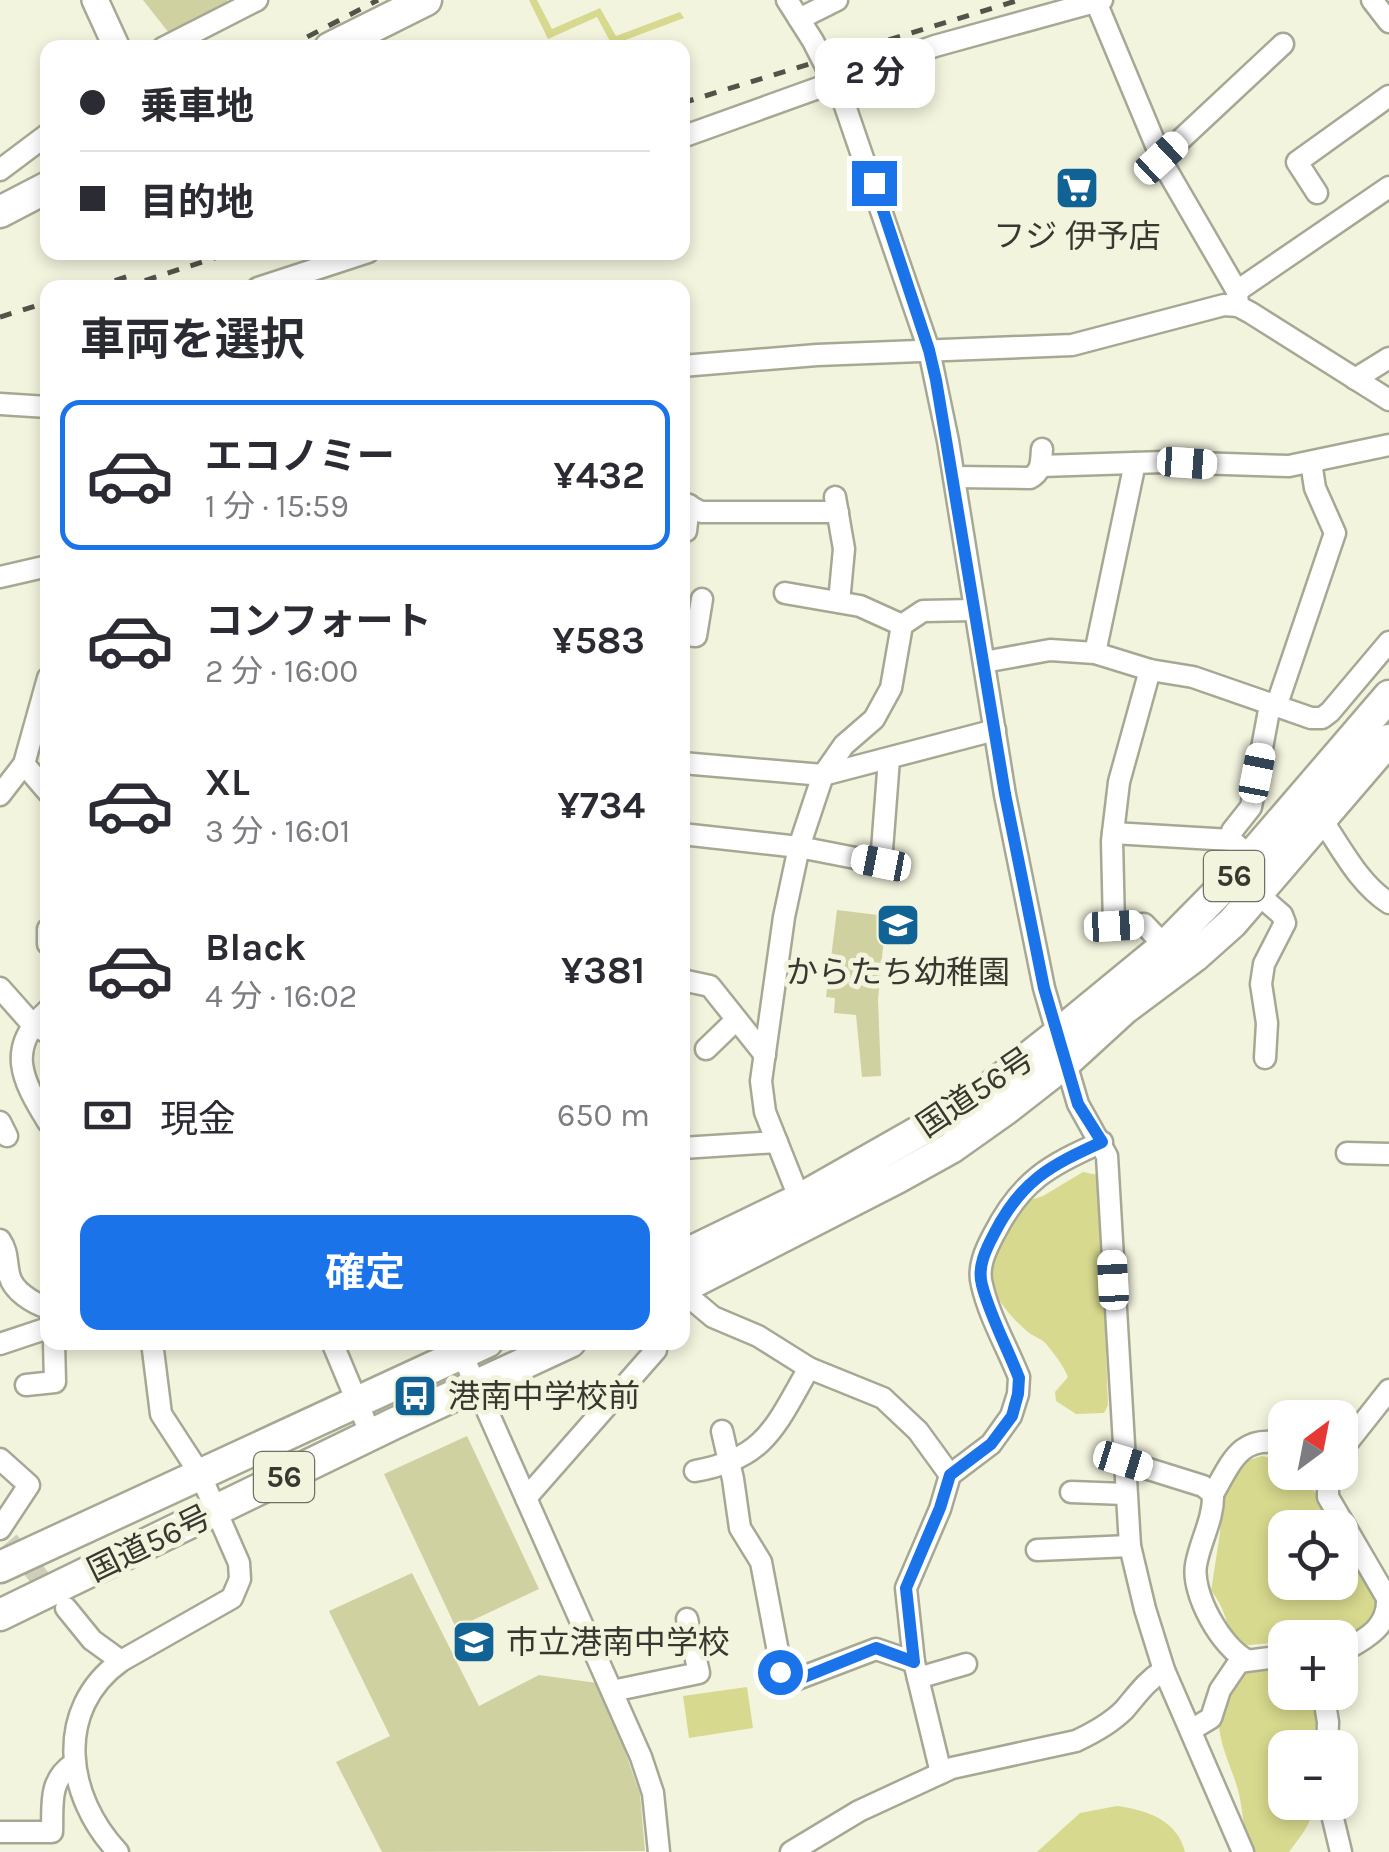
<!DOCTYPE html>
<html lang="ja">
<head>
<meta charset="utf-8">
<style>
  body { margin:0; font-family:Karla,"Noto Sans JP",sans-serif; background:#f7f7f7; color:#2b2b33; height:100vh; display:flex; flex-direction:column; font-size:38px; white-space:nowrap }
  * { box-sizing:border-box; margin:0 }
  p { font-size:32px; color:#7c7c81 }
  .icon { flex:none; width:55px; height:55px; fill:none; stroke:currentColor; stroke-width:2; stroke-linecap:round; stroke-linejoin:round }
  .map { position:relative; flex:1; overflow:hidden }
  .side { position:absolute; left:40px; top:280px; width:650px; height:1070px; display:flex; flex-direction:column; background:#fff; border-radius:20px; box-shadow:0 5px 15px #0003 }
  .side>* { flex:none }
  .banner { position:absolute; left:40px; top:40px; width:650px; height:220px; border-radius:20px; box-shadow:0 5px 15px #0003; display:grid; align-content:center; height:220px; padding:0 40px; background:#fff }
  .needle { width:65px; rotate:32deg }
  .tools { position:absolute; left:1268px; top:1400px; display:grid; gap:20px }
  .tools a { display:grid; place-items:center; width:90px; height:90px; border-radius:20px; background:#fff; box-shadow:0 5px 15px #0003; font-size:50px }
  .end { position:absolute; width:45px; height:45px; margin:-22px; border:12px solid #1a73e8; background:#fff; box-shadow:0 0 0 5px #fff }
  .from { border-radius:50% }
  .bubble { position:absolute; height:70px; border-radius:20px; background:#fff; box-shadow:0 5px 15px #0003; font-size:32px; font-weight:700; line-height:70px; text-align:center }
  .car { position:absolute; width:30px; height:60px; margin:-30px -15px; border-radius:12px; box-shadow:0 0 8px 2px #0007; background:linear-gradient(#fff 24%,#345 0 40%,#fff 0 76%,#345 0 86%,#fff 0) }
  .banner b { display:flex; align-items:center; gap:35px; height:95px; font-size:38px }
  .banner b+b { border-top:2px solid #e1e1e2 }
  .banner i { width:25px; height:25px; background:#2b2b33 }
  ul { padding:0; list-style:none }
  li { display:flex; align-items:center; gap:30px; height:150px; margin:0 20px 15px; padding:0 20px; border:5px solid transparent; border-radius:20px }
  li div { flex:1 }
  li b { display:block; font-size:38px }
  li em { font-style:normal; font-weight:700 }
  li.on { border-color:#1a73e8 }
  li>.icon { width:90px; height:90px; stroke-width:1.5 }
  h2 { padding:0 40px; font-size:45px; line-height:120px }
  .pay { display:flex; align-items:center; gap:25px; height:110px; padding:0 40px; font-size:38px }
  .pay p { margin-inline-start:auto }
  .cta { display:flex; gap:20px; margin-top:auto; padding:20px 40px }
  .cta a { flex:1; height:115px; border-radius:20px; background:#1a73e8; color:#fff; font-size:40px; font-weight:700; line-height:115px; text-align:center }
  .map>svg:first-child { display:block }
</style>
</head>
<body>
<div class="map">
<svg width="1389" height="1852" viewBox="0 0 1389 1852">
  <rect width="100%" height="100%" fill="#f3f4de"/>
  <!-- green -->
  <g fill="#d0d1a1">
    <path d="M143,0H227L232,8L173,38Z"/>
    <path d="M837,910L886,916L878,1000L881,1076L862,1077L856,1015L834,1013L835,998L826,997Z"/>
    <path d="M467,1436L539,1589L456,1628L384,1474Z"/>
    <path d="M412,1573L479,1706L539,1675L597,1683L619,1734L640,1794L645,1851L382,1852L336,1762L390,1736L329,1611Z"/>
  </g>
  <!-- water -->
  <g fill="#d7d98e">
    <path d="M529,0H537L552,29L600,8L616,36L680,12L684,18L612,45L597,17L548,39Z"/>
    <path d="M1083,1172L1098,1175L1100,1188L1108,1405L1104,1413L1076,1414L1056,1401L1055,1392L1068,1377C1063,1365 1055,1355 1047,1345C1043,1339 1034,1337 1028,1332C1010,1317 982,1286 991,1260C997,1241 1009,1222 1018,1204L1043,1196Z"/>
    <path d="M1262,1456L1285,1461V1472L1301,1473L1304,1476L1338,1527L1285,1528V1582H1340V1531L1377,1600L1380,1615L1340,1647V1638H1285V1642L1238,1646C1226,1627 1226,1608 1211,1591L1220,1533L1222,1494L1240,1463Z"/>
    <path d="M1285,1662V1692L1313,1693L1317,1743V1747L1285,1748V1802L1314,1803C1313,1822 1301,1836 1289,1852H1253C1243,1831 1244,1821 1240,1799C1235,1770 1213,1739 1220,1707C1223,1696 1233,1683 1238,1672Z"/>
    <path d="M747,1687L753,1728L689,1738L683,1696Z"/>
    <path d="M1117,1806C1147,1810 1177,1820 1185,1852H1037L1080,1813Z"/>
  </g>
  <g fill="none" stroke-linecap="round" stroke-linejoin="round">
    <!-- minor-tunnel -->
    <path stroke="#cecebb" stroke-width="20" stroke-dasharray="20 10" stroke-linecap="butt" d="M9,1541L56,1597"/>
    <defs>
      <g id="minor">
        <path d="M787,0L813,41L843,100L929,350L948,441L1005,795L1044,988L1078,1104L1107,1156L1130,1546L1145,1609L1164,1670L1243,1852"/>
        <path d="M1372,0L1389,22"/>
        <path d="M1096,2L1165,167L1237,291L1238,306"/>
        <path d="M799,19L837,0"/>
        <path d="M163,48L257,0"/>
        <path d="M682,137L935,46L1102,0"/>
        <path d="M1161,158L1283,44"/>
        <path d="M0,170L48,134"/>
        <path d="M1317,193L1297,162L1389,96"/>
        <path d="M258,288L368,252"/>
        <path d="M1237,291L1389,187"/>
        <path d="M682,366L817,355L1072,345L1224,305L1238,306L1251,313L1389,400"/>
        <path d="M1355,379L1389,358"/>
        <path d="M0,404L48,407"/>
        <path d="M1041,466L1164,462L1289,466L1389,445"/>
        <path d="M954,477L1030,478C1042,472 1041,461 1042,449"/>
        <path d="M835,497L844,549L839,602"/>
        <path d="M682,502L701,512H838"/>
        <path d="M686,531L689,505"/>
        <path d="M0,577L48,566"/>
        <path d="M785,593L860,606L902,625"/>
        <path d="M682,635L696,636L702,599"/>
        <path d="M1095,653L1135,463"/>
        <path d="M984,662L1050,650L1095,653L1150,670L1193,677L1311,718H1322L1330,712L1389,642"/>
        <path d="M1150,670L1119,782L1112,841L1114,926L1144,924L1165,946"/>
        <path d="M1276,707L1335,533L1315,488L1311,462"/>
        <path d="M682,763L823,775L995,730"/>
        <path d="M24,764L48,792"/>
        <path d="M0,795L24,764L48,678"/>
        <path d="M1322,820C1342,849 1359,884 1389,903"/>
        <path d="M1113,833L1231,840L1251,857"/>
        <path d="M682,834L799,847L881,863L889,759"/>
        <path d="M1231,840L1232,831L1251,807L1270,705"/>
        <path d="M1259,895L1282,915L1285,923L1264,964L1261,984L1267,1023L1265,1058"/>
        <path d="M48,929V944"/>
        <path d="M682,980L710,986L765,1055"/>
        <path d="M0,988L32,1024L48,1033"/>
        <path d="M48,1010C5,1048 22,1080 48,1122"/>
        <path d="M706,1049L736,1020"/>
        <path d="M0,1122L7,1136"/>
        <path d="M682,1148L777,1142"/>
        <path d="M1347,1153L1389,1154"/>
        <path d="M804,1210L765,1112L761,1081L784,917L799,847L823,775L844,745L874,719L891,688L902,625L923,611L975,610"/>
        <path d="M0,1240C8,1252 6,1261 9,1274C12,1291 33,1303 48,1308"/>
        <path d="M682,1291L713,1317L758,1336L809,1368L883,1398L918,1431L950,1475"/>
        <path d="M332,1342L371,1435"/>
        <path d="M0,1344L48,1328"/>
        <path d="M462,1354L641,1757L653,1793L659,1852"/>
        <path d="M26,1385L55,1382L54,1342"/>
        <path d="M722,1431L733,1479L740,1528L761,1562L783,1678L792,1681L876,1649L914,1662"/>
        <path d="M1340,1452L1389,1390"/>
        <path d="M0,1459L29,1485L0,1529"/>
        <path d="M1123,1461L1203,1486L1213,1494C1214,1519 1200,1541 1196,1565C1191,1594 1222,1648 1247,1660"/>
        <path d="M695,1471C766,1459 776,1425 809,1368"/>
        <path d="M1328,1472V1497L1387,1598C1389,1629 1363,1640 1340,1653"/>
        <path d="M1071,1492L1125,1494"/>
        <path d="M1213,1494C1232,1461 1241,1433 1285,1444"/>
        <path d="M526,1498L656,1350L650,1342"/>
        <path d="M1037,1550L1130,1546"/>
        <path d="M66,1608L92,1640L121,1661"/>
        <path d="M918,1678L966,1664"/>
        <path d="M612,1691L699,1673L687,1619"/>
        <path d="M1323,1692L1328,1722L1327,1748"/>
        <path d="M1191,1730L1211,1718L1220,1690L1239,1662L1285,1656"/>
        <path d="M941,1773L914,1662L906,1588L940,1509L950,1475L991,1444L1011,1416L1018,1394L1019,1377C1007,1347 989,1316 982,1285C977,1267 986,1249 994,1234C1021,1181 1049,1165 1102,1142"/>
        <path d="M1329,1802L1341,1852"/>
        <path d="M0,1832H52C53,1805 48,1781 73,1764"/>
        <path d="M118,1852C66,1797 53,1710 121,1661L232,1598L240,1579L239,1563L200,1474L161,1414L152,1342"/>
        <path d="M791,1852L859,1811L952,1768L1076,1741C1093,1733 1110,1724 1124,1710C1137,1695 1146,1681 1164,1670"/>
      </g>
      <path id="major" d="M95,0L117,48"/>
      <g id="highway">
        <path d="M330,48L426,0"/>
        <path d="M0,212L48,187"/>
        <path d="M682,1256L800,1199L939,1120L992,1086L1058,1034L1165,946L1236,874L1389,696"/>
        <path d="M682,1288L897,1178L951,1148L1006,1109L1065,1063L1124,1009L1195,956L1232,923L1389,740"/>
        <path d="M0,1567L487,1342"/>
        <path d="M0,1615L393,1424L570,1342"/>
      </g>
    </defs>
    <!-- minor casing -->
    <use href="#minor" stroke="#a7a894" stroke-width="25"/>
    <!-- major casing -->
    <use href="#major" stroke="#a7a894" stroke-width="30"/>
    <!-- highway casing -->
    <use href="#highway" stroke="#a7a894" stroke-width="35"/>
    <!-- minor -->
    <use href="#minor" stroke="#fff" stroke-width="20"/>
    <!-- major -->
    <use href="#major" stroke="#fff" stroke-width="25"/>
    <!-- highway -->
    <use href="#highway" stroke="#fff" stroke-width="30"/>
    <!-- rail -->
    <g stroke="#535349" stroke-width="5" stroke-dasharray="12 12" stroke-linecap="butt">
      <path d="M286,48L378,0"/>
      <path d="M682,103L1019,0"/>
      <path d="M92,288L135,274"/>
      <path d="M122,288L233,252"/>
      <path d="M0,317L48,302"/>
    </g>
  </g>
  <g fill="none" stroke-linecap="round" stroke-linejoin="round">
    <!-- route -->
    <path stroke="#1a73e8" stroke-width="12" d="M780,1672L783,1678L792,1682L876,1648L914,1662L906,1588L940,1508L950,1475L991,1444L1012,1416L1018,1394L1019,1378C1007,1347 990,1316 982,1285C977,1267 986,1249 994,1234C1021,1181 1049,1166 1102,1142L1078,1104L1044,988L1005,794L936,380L929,350L874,183"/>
  </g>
  <!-- icons -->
  <defs>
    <symbol id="supermarket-square" viewBox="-11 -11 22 22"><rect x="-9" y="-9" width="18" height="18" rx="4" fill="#126395" stroke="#f3f4de"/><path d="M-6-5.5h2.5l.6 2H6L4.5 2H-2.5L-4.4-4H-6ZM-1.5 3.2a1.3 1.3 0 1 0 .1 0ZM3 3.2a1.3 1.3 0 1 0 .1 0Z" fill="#fff"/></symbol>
    <symbol id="school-square" viewBox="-11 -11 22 22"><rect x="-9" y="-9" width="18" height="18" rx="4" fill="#126395" stroke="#f3f4de"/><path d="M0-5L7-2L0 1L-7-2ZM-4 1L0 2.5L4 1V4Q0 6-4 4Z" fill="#fff"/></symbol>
    <symbol id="bus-square" viewBox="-11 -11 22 22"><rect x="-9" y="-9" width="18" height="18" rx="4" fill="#126395" stroke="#f3f4de"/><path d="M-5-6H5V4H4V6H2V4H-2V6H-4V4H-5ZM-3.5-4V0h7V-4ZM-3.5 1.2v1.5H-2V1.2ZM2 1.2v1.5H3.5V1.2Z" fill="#fff"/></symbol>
  </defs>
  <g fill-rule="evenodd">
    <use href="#supermarket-square" x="1052" y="163" width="50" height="50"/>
    <use href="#school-square" x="873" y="900" width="50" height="50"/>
    <use href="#bus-square" x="390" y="1371" width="50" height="50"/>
    <use href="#school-square" x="449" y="1617" width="50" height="50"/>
  </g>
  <g text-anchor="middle" stroke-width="10" stroke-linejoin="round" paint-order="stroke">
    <!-- shield labels -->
    <g fill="#f3f4de" stroke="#707064" stroke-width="2.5">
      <rect x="1204" y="851" width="60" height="50" rx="8"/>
      <rect x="254" y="1452" width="60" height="50" rx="8"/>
    </g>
    <g font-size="30" font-weight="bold" fill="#383830">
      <text x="1234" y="886">56</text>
      <text x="284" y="1487">56</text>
    </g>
    <!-- poi labels -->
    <g font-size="32" fill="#383830" stroke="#f3f4de">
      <text x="1077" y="247">フジ 伊予店</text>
      <text x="898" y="983">からたち幼稚園</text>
      <text x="448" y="1407" text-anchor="start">港南中学校前</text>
      <text x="506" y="1653" text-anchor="start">市立港南中学校</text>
    </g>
    <!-- street labels -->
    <g font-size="32" fill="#383830" stroke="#f3f4de">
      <text transform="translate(975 1092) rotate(-34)" y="11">国道56号</text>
      <text transform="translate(149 1543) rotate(-26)" y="11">国道56号</text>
    </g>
  </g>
</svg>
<div class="tools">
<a><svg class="needle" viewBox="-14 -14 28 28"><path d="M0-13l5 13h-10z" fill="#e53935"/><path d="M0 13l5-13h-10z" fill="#7c7c81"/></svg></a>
<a><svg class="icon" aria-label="locate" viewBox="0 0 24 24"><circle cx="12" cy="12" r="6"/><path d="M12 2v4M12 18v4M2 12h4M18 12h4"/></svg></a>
<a>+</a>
<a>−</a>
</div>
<i class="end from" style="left:780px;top:1672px"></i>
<i class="end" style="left:874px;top:183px"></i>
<div class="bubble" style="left:815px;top:38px;width:120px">2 分</div>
<i class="car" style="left:1161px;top:158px;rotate:47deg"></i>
<i class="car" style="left:1187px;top:463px;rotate:94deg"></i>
<i class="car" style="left:1257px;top:773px;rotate:11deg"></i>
<i class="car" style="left:881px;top:863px;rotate:281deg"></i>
<i class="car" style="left:1114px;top:926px;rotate:87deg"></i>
<i class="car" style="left:1113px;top:1280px;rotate:357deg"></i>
<i class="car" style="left:1123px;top:1461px;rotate:107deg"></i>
<div class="banner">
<b><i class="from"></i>乗車地</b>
<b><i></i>目的地</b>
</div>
<section class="side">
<h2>車両を選択</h2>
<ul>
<li class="on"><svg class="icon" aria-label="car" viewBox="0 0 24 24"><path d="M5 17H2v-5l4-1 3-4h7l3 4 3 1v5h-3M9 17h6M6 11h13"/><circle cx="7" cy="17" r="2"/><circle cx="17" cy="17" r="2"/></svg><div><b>エコノミー</b><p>1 分 · 15:59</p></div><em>¥432</em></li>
<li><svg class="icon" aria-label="car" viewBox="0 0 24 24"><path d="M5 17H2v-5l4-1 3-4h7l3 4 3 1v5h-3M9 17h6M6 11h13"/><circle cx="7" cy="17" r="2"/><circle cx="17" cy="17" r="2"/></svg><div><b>コンフォート</b><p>2 分 · 16:00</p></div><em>¥583</em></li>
<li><svg class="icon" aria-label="car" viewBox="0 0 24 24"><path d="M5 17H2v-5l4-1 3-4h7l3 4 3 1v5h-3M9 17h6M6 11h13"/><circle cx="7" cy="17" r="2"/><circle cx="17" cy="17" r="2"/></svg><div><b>XL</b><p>3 分 · 16:01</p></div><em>¥734</em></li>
<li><svg class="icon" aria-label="car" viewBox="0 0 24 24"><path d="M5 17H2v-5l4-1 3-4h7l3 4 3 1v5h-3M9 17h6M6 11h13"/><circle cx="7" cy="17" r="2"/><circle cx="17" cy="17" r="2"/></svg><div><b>Black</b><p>4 分 · 16:02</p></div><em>¥381</em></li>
</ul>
<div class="pay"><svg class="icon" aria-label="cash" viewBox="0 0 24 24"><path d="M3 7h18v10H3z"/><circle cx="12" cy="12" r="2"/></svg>現金<p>650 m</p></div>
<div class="cta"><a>確定</a></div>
</section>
</div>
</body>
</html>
